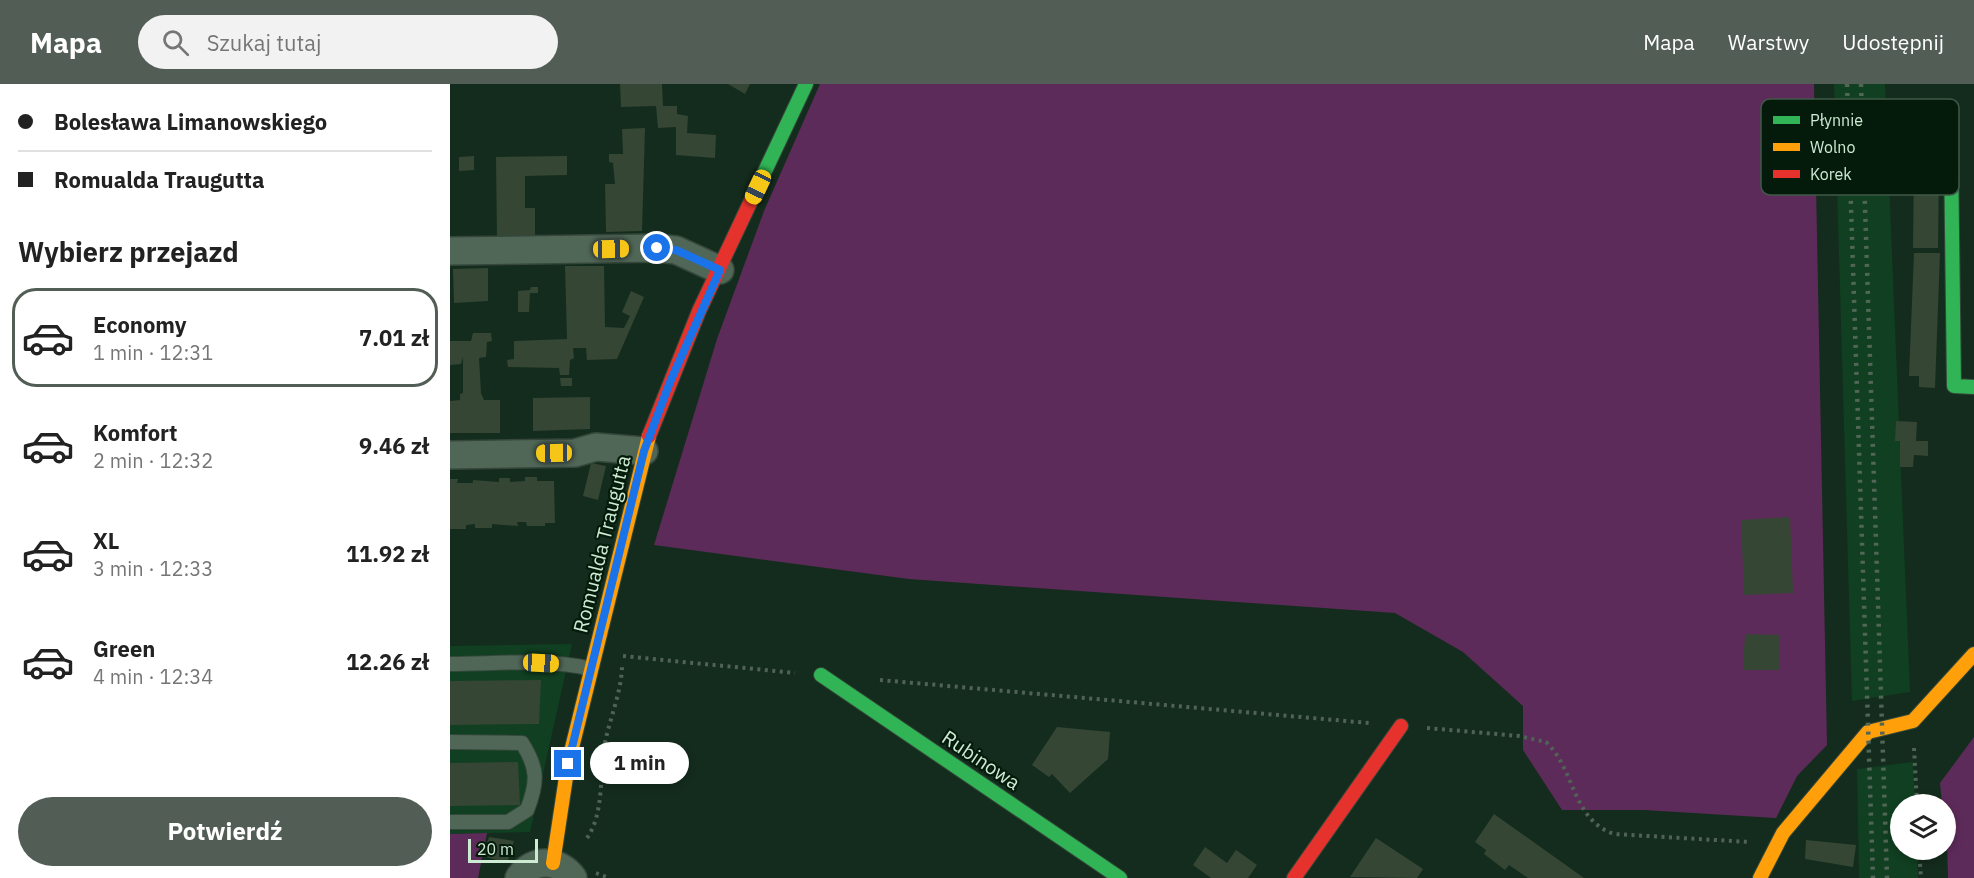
<!DOCTYPE html>
<html lang="pl">
<head>
<meta charset="utf-8">
<style>
  body { margin:0; font-family:"IBM Plex Sans",sans-serif; background:#f2f2f2; color:#222; height:100vh; display:flex; flex-direction:column; font-size:22px; white-space:nowrap }
  * { box-sizing:border-box; margin:0 }
  p { font-size:20px; color:#767676 }
  .icon { flex:none; width:33px; height:33px; fill:none; stroke:currentColor; stroke-width:2; stroke-linecap:round; stroke-linejoin:round }
  .map { position:relative; flex:1; overflow:hidden }
  .sheet { display:flex; flex-direction:column; background:#fff; width:450px }
  .sheet>* { flex:none }
  .banner { display:grid; align-content:center; height:132px; padding:0 18px; background:#fff }
  .fabs { position:absolute; left:1440px; top:710px; display:grid; gap:12px }
  .fabs a { display:grid; place-items:center; width:66px; height:66px; border-radius:50%; background:#fff; box-shadow:0 3px 9px #0003; font-size:30px }
  .scale { position:absolute; left:18px; bottom:15px; width:70px; box-sizing:border-box; padding-left:6px; border:3px solid #cdead3; border-top:0; font-size:16px; line-height:21px; white-space:nowrap; color:#cdead3; -webkit-text-stroke:4px #041b0b; paint-order:stroke }
  .end { position:absolute; width:27px; height:27px; margin:-14px; border:8px solid #1a73e8; background:#fff; box-shadow:0 0 0 3px #fff }
  .from { border-radius:50% }
  .bubble { position:absolute; height:42px; border-radius:21px; background:#fff; box-shadow:0 3px 9px #0003; font-size:20px; font-weight:800; line-height:42px; text-align:center }
  .car { position:absolute; width:18px; height:36px; margin:-18px -9px; border-radius:8px; box-shadow:0 0 4px 2px #0007; background:linear-gradient(#f5c518 24%,#345 0 40%,#f5c518 0 76%,#345 0 86%,#f5c518 0) }
  .banner b { display:flex; align-items:center; gap:21px; height:57px; font-size:22px }
  .banner b+b { border-top:2px solid #e0e0e0 }
  .banner i { width:15px; height:15px; background:#222 }
  ul { padding:0; list-style:none }
  li { display:flex; align-items:center; gap:18px; height:99px; margin:0 12px 9px; padding:0 6px; border:3px solid transparent; border-radius:24px }
  li div { flex:1 }
  li b { display:block; font-size:22px }
  li em { font-style:normal; font-weight:800 }
  li.on { border-color:#525e55 }
  li>.icon { width:54px; height:54px; stroke-width:1.5 }
  h2 { padding:0 18px; font-size:27px; line-height:72px }
  .action { display:flex; gap:12px; margin-top:auto; padding:12px 18px }
  .action a { flex:1; height:69px; border-radius:36px; background:#525e55; color:#fff; font-size:24px; font-weight:800; line-height:69px; text-align:center }
  header { display:flex; align-items:center; gap:36px; box-sizing:border-box; height:84px; padding:0 30px; background:#525e55; color:#fff }
  header strong { font-size:28px }
  nav { display:flex; gap:33px; margin-inline-start:auto; font-size:21px }
  .search { width:420px; height:54px; background:#f2f2f2; display:flex; align-items:center; gap:15px; box-sizing:border-box; padding:0 21px; border-radius:33px; color:#767676; font-size:22px }
  main { display:flex; flex:1; min-height:0 }
  .map>svg:first-child { display:block }
</style>
</head>
<body>
<header>
<strong>Mapa</strong>
<div class="search"><svg class="icon" aria-label="search" viewBox="0 0 24 24"><circle cx="10" cy="10" r="6"/><path d="M15 15l6 6"/></svg>Szukaj tutaj</div>
<nav><a>Mapa</a><a>Warstwy</a><a>Udostępnij</a></nav>
</header>
<main>
<section class="sheet">
<div class="banner">
<b><i class="from"></i>Bolesława Limanowskiego</b>
<b><i></i>Romualda Traugutta</b>
</div>
<h2>Wybierz przejazd</h2>
<ul>
<li class="on"><svg class="icon" aria-label="car" viewBox="0 0 24 24"><path d="M5 17H2v-5l4-1 3-4h7l3 4 3 1v5h-3M9 17h6M6 11h13"/><circle cx="7" cy="17" r="2"/><circle cx="17" cy="17" r="2"/></svg><div><b>Economy</b><p>1 min · 12:31</p></div><em>7.01 zł</em></li>
<li><svg class="icon" aria-label="car" viewBox="0 0 24 24"><path d="M5 17H2v-5l4-1 3-4h7l3 4 3 1v5h-3M9 17h6M6 11h13"/><circle cx="7" cy="17" r="2"/><circle cx="17" cy="17" r="2"/></svg><div><b>Komfort</b><p>2 min · 12:32</p></div><em>9.46 zł</em></li>
<li><svg class="icon" aria-label="car" viewBox="0 0 24 24"><path d="M5 17H2v-5l4-1 3-4h7l3 4 3 1v5h-3M9 17h6M6 11h13"/><circle cx="7" cy="17" r="2"/><circle cx="17" cy="17" r="2"/></svg><div><b>XL</b><p>3 min · 12:33</p></div><em>11.92 zł</em></li>
<li><svg class="icon" aria-label="car" viewBox="0 0 24 24"><path d="M5 17H2v-5l4-1 3-4h7l3 4 3 1v5h-3M9 17h6M6 11h13"/><circle cx="7" cy="17" r="2"/><circle cx="17" cy="17" r="2"/></svg><div><b>Green</b><p>4 min · 12:34</p></div><em>12.26 zł</em></li>
</ul>
<div class="action"><a>Potwierdź</a></div>
</section>
<div class="map">
<svg width="1524" height="794" viewBox="0 0 1524 794">
  <rect width="100%" height="100%" fill="#142c1d"/>
  <!-- built -->
  <g fill="#103f21">
    <path d="M1384,0H1435L1460,608L1402,617Z"/>
    <path d="M122,560L80,748L0,750V562Z"/>
    <path d="M1463,678L1465,720H1450V765H1467L1468,794H1409L1407,685Z"/>
  </g>
  <!-- green -->
  <g fill="#5d2b59">
    <path d="M370,0H1364L1377,661L1347,692L1326,734L1194,726H1112L1073,666V622L1013,568L945,529L459,495L204,461L267,255L314,127Z"/>
    <path d="M1524,653V794H1498L1496,720H1492L1490,699Z"/>
    <path d="M37,749L28,794H0V750Z"/>
  </g>
  <!-- building -->
  <g fill="#354634">
    <path d="M170,0H212L213,22H227V30L238,32L237,49L266,51L265,74L226,71V43L208,44L206,22L171,23Z"/>
    <path d="M278,0H300L295,10Z"/>
    <path d="M195,44L192,147L156,148L155,100H165L163,79L159,78V70H173L172,45Z"/>
    <path d="M24,72V86L9,87V73Z"/>
    <path d="M117,72V91L75,92V124H85V155L47,156L46,73Z"/>
    <path d="M1464,84H1489L1488,164H1463Z"/>
    <path d="M1464,169H1490L1485,304L1469,303V292H1459Z"/>
    <path d="M115,182H154L155,243L174,244L180,232L172,228L181,207L194,213L167,275L137,276L136,264H123L124,274L120,276L119,291H110L109,284L58,283L57,276L64,275V257L117,255Z"/>
    <path d="M38,184V217L4,219L3,185Z"/>
    <path d="M81,203H88V209H80L79,228H68V207L80,206Z"/>
    <path d="M23,249H41L42,257L37,258L36,273L29,274L31,309L34,316H50V349H0V317L10,316V310L13,309V273L11,280L0,281V257H21Z"/>
    <path d="M110,294H122V302H111Z"/>
    <path d="M140,313V345L83,347V314Z"/>
    <path d="M1446,337L1467,338L1466,357H1478V372L1464,371L1463,383H1450V357H1445Z"/>
    <path d="M141,379L156,382L148,416L133,412Z"/>
    <path d="M75,393H87V397H104L105,439H95V442H77L76,438H67L68,442L42,440V444H25V440L16,441V445H0V395H8L7,399H23V396L49,398V394H60V398L75,397Z"/>
    <path d="M1340,433L1343,509L1294,511L1291,436Z"/>
    <path d="M1295,550L1330,551L1329,586H1293Z"/>
    <path d="M91,596L89,640L0,641V597Z"/>
    <path d="M607,643L660,648L658,675L620,709L602,690L599,693L582,681Z"/>
    <path d="M68,678L70,721L0,722V679Z"/>
    <path d="M1044,730L1134,794H1078L1059,781L1055,786L1034,770L1036,766L1025,758Z"/>
    <path d="M39,753L64,757L57,779L33,772Z"/>
    <path d="M926,754L973,785L967,794L900,793Z"/>
    <path d="M1356,756L1406,761L1403,783L1355,775Z"/>
    <path d="M755,763L777,779L786,766L807,781L798,794H761L743,781Z"/>
  </g>
  <g fill="none" stroke-linecap="round" stroke-linejoin="round">
    <defs>
      <g id="lane">
        <path d="M0,580C46,580 96,574 141,585"/>
        <path d="M0,658L72,659C88,684 88,698 77,726L58,738H0"/>
      </g>
      <g id="street">
        <path d="M0,167L207,164L226,166L270,186"/>
        <path d="M0,371L125,369L146,363L194,367"/>
        <path d="M69,794C83,773 109,775 123,794"/>
      </g>
      <g id="fast">
        <path d="M1501,68L1504,302L1524,303"/>
        <path d="M307,104L356,0"/>
        <path d="M371,591L670,794"/>
      </g>
      <g id="slow">
        <path d="M103,779L118,680L199,352"/>
        <path d="M1310,794L1333,749L1418,648L1463,637L1524,570"/>
      </g>
      <g id="jam">
        <path d="M199,352L249,227L307,104"/>
        <path d="M844,794L951,642"/>
      </g>
    </defs>
    <!-- lane casing -->
    <use href="#lane" stroke="#34473a" stroke-width="16"/>
    <!-- street casing -->
    <use href="#street" stroke="#34473a" stroke-width="30"/>
    <!-- fast casing -->
    <use href="#fast" stroke="#34473a" stroke-width="16"/>
    <!-- slow casing -->
    <use href="#slow" stroke="#34473a" stroke-width="16"/>
    <!-- jam casing -->
    <use href="#jam" stroke="#34473a" stroke-width="16"/>
    <!-- path -->
    <g stroke="#506356" stroke-width="4" stroke-dasharray="3 4.5" stroke-linecap="butt">
      <path d="M173,572L345,589"/>
      <path d="M430,596L919,639"/>
      <path d="M977,644L1069,652L1096,658C1125,685 1122,736 1164,750L1299,758"/>
      <path d="M1464,664L1467,720"/>
      <path d="M137,754C155,728 149,689 155,659C160,633 172,607 172,581"/>
      <path d="M1469,765L1471,794"/>
      <path d="M146,789L159,794"/>
    </g>
    <!-- lane -->
    <use href="#lane" stroke="#506657" stroke-width="14"/>
    <!-- street -->
    <use href="#street" stroke="#506657" stroke-width="27"/>
    <!-- fast -->
    <use href="#fast" stroke="#30b455" stroke-width="14"/>
    <!-- slow -->
    <use href="#slow" stroke="#ff9f0a" stroke-width="14"/>
    <!-- jam -->
    <use href="#jam" stroke="#e5322d" stroke-width="14"/>
    <!-- rail -->
    <g stroke="#526658" stroke-width="4.5" stroke-dasharray="3 6" stroke-linecap="butt">
      <path d="M1397,0L1423,794"/>
      <path d="M1411,0L1437,794"/>
    </g>
  </g>
  <g fill="none" stroke-linecap="round" stroke-linejoin="round">
    <!-- route -->
    <path stroke="#1a73e8" stroke-width="8" d="M118,680L194,367L220,298L270,186L226,166L207,164"/>
  </g>
  <g text-anchor="middle" stroke-width="4.5" stroke-linejoin="round" paint-order="stroke">
    <!-- street labels -->
    <g font-size="20" fill="#cdead3" stroke="#041b0b">
      <text transform="translate(152 460) rotate(-76)" y="7">Romualda Traugutta</text>
      <text transform="translate(531 676) rotate(34)" y="7">Rubinowa</text>
    </g>
  </g>
  <!-- legend -->
  <rect x="1311" y="15" width="198" height="96" rx="9" fill="#041b0b" stroke="#405947" stroke-width="1.5"/>
  <rect x="1323" y="32" width="27" height="8" fill="#30b455"/>
  <rect x="1323" y="59" width="27" height="8" fill="#ff9f0a"/>
  <rect x="1323" y="86" width="27" height="8" fill="#e5322d"/>
  <g font-size="16" fill="#cdead3">
    <text x="1360" y="42">Płynnie</text>
    <text x="1360" y="69">Wolno</text>
    <text x="1360" y="96">Korek</text>
  </g>
</svg>
<div class="fabs">
<a><svg class="icon" aria-label="layers" viewBox="0 0 24 24"><path d="M12 4l9 5-9 5-9-5zM3 14l9 5 9-5"/></svg></a>
</div>
<div class="scale">20 m</div>
<i class="end from" style="left:207px;top:164px"></i>
<i class="end" style="left:118px;top:680px"></i>
<div class="bubble" style="left:140px;top:658px;width:99px">1 min</div>
<i class="car" style="left:308px;top:103px;rotate:205deg"></i>
<i class="car" style="left:161px;top:165px;rotate:89deg"></i>
<i class="car" style="left:104px;top:369px;rotate:269deg"></i>
<i class="car" style="left:91px;top:579px;rotate:93deg"></i>
</div>
</main>
</body>
</html>
